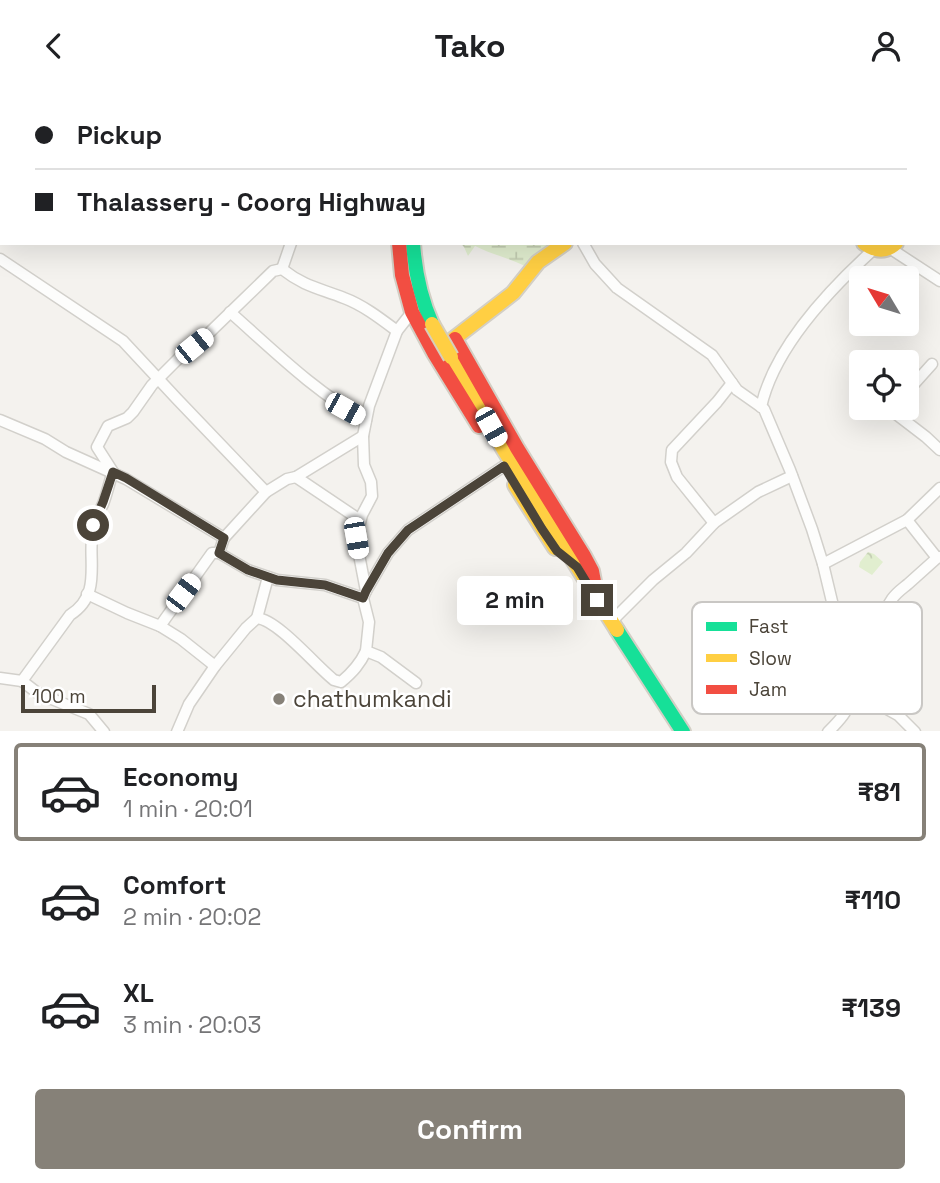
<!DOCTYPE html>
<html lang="en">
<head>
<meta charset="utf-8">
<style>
  body { margin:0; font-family:"Space Grotesk",sans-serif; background:#f6f6f6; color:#202124; height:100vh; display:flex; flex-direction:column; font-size:26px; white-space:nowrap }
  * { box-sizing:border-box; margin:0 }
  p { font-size:23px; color:#757577 }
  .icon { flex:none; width:38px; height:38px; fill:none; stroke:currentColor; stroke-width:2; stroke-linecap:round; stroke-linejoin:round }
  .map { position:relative; height:640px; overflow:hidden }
  .panel { display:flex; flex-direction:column; background:#fff; flex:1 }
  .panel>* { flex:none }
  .top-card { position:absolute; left:0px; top:0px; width:942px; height:154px; box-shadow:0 7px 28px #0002; display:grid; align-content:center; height:154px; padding:0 35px; background:#fff }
  .needle { width:46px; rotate:308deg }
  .buttons { position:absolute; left:849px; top:175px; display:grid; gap:14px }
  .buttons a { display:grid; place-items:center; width:70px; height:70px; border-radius:7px; background:#fff; box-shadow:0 7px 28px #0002; font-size:35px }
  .scale { position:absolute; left:21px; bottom:18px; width:135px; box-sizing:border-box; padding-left:7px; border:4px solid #4b4439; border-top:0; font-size:19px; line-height:24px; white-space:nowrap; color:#4b4439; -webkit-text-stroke:5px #fff; paint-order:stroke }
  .end { position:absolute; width:32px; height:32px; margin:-16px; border:9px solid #4b4439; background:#fff; box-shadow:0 0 0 4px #fff }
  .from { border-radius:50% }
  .bubble { position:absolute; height:49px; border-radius:7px; background:#fff; box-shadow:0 7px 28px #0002; font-size:23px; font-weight:800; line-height:49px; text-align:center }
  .car { position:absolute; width:21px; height:42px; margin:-21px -10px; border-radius:9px; box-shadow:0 0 5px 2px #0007; background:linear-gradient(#fff 24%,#345 0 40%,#fff 0 76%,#345 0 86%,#fff 0) }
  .top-card b { display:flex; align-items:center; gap:24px; height:66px; font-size:26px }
  .top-card b+b { border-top:2px solid #e0e0e0 }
  .top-card i { width:18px; height:18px; background:#202124 }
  ul { padding:12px 0 0; list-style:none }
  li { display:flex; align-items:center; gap:21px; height:98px; margin:0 14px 10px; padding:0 21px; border:4px solid transparent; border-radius:7px }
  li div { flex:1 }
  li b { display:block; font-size:26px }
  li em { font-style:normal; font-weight:800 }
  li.active { border-color:#868178 }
  li>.icon { width:63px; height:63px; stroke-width:1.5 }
  .button { display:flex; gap:14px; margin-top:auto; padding:14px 35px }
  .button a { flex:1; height:80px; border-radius:7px; background:#868178; color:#fff; font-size:28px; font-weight:800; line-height:80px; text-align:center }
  header { display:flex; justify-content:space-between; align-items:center; height:91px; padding:0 35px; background:#fff; font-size:32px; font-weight:800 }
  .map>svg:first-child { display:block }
</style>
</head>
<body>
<header><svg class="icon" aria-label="back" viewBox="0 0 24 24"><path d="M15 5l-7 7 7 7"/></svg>Tako<svg class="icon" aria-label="person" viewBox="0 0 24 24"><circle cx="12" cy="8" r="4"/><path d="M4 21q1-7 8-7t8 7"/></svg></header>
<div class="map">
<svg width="940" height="641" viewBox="0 0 940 641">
  <defs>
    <pattern id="forest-crowns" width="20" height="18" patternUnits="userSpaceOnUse" patternTransform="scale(1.75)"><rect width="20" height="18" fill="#e1eecf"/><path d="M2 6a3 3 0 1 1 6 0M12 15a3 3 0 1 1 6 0" fill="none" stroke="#c3cdb2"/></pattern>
    <pattern id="wetland-marsh" width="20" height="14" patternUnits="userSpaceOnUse" patternTransform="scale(1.75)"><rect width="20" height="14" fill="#e1eecf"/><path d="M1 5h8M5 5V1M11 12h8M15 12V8" fill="none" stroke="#c3cdb2"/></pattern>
  </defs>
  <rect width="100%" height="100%" fill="#f4f2ee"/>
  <!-- forest -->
  <path fill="url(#forest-crowns)" d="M868,461L874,463L883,471L872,484L859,476L860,471Z"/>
  <!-- wetland -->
  <path fill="url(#wetland-marsh)" d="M460,152H551L525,175C508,167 491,163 475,155L468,165L464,156Z"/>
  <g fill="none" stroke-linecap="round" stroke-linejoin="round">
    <!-- ferry -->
    <g stroke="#2e7ab2" stroke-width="2" stroke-dasharray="9 7" stroke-linecap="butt">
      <path d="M236,0L239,2"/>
      <path d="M764,0L765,2"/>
    </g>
    <defs>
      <g id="street">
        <path d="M157,0L159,2"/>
        <path d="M420,0V2"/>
        <path d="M432,2L433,0"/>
        <path d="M583,152L595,173L617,197L712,264L737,299L764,318L790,379L812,438L823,473L846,569L851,598L898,624L915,641"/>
        <path d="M891,158L940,190"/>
        <path d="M0,168L123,250L177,308L266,401"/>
        <path d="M282,178L291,152"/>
        <path d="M230,221C273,259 315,301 366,329"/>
        <path d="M412,221L397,240L369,315L363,345L364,374L371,391L372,405L362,424L356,448L366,500L363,507L369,531L366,560L381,566L416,592"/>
        <path d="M906,302L932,273"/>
        <path d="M761,316C774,257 829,199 873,159"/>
        <path d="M897,317L896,323L926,346L940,359"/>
        <path d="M0,329L45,348L66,361L126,388L224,447"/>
        <path d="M296,386L360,429"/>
        <path d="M907,429L937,467"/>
        <path d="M714,432L677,386L671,371L672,359L717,311L732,292"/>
        <path d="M219,462L224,447L266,401L287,388L296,386L363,345"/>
        <path d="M823,473L907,429L940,397"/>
        <path d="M366,500L388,462L408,439L504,375"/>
        <path d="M87,503L127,522L160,535L212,462H219L248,479L277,489L325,494L363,507"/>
        <path d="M257,527L268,486"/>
        <path d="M611,531L653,489L686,462L714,432L758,401L792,385"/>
        <path d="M160,535L181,548L215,575"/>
        <path d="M846,569C880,551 874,535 892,508C897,501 902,498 908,493C918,484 928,475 937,467L940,466"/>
        <path d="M0,587L22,590"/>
        <path d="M104,641L89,623L52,608L44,607L22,590L70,524C105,502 85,464 94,433C96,426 100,419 103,413C107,403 109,392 113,381L97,356L108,335L127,327L133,321L152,294L180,266L208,243L273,180L282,178C305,196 319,197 344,207C363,214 381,228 397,240"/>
        <path d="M177,641L189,613L215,575L246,537L257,527C278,529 316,575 334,589L341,591C353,581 360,573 366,560"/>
        <path d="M828,641C843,626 850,619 851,598"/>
      </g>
      <g id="fast">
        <path d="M394,0V2"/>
        <path d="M413,152C415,181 420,206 432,233"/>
        <path d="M617,539L683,641"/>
      </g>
      <g id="slow">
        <path d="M410,0V2"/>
        <path d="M864,152C875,160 885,162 896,152"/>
        <path d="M447,253L513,202L538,171L565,152"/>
        <path d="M451,266L504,359L617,539"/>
        <path d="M515,394L555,457"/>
      </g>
      <g id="jam">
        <path d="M399,152L402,184L412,221L434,262L479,335"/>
        <path d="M455,248L517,357L584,465L592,480L597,506"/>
      </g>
    </defs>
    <!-- street casing -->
    <use href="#street" stroke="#d2d0cb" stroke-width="13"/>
    <!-- fast casing -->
    <use href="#fast" stroke="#d3cfc5" stroke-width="18"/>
    <!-- slow casing -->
    <use href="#slow" stroke="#d3cfc5" stroke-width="18"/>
    <!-- jam casing -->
    <use href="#jam" stroke="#d3cfc5" stroke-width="18"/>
    <!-- street -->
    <use href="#street" stroke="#fdfdfc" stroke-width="10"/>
    <!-- fast -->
    <use href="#fast" stroke="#16e098" stroke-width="14"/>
    <!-- slow -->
    <use href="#slow" stroke="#ffcf43" stroke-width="14"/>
    <!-- jam -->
    <use href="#jam" stroke="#f24e42" stroke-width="14"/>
    <defs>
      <path id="slow-bridge" d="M432,233L451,266"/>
    </defs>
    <!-- slow-bridge casing -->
    <use href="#slow-bridge" stroke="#d6cebb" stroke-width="18" stroke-linecap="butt"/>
    <!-- slow-bridge -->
    <use href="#slow-bridge" stroke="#ffcf43" stroke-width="14"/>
  </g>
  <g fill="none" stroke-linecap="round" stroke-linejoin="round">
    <!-- route -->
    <path stroke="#4b4439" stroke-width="9" d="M93,434L103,411L113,381L126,387L224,447L219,462L248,479L277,489L325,494L363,507L366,500L388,462L408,439L504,375L542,438L557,460L577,476L597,509"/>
  </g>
  <!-- markers -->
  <circle fill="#868178" stroke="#fff" stroke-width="2.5" cx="279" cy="608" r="7"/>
  <g text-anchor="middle" stroke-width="5" stroke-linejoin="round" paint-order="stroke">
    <!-- poi labels -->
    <g font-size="23" fill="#4b4439" stroke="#fff" text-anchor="start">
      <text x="293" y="616">chathumkandi</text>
    </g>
  </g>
  <!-- legend -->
  <rect x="692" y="511" width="230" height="112" rx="10" fill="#fff" stroke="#c9c7c4" stroke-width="2"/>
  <rect x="706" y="531" width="31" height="9" fill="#16e098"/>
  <rect x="706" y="563" width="31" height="8" fill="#ffcf43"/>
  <rect x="706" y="594" width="31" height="9" fill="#f24e42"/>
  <g font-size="19" fill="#4b4439">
    <text x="749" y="542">Fast</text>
    <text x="749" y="574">Slow</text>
    <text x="749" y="605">Jam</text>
  </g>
</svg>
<div class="buttons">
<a><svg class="needle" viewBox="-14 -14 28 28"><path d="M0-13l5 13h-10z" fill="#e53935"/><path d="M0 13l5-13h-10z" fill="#757577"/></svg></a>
<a><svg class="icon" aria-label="locate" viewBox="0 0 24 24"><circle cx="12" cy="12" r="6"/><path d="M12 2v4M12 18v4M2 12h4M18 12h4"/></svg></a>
</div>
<div class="scale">100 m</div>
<i class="end from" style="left:93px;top:434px"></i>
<i class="end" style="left:597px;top:509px"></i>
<div class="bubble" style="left:457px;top:485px;width:116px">2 min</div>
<i class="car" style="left:194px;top:255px;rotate:51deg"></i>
<i class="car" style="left:345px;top:318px;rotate:119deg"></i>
<i class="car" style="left:491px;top:336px;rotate:151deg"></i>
<i class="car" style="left:356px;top:447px;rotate:170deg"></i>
<i class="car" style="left:183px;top:502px;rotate:37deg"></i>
<div class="top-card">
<b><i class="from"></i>Pickup</b>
<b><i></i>Thalassery - Coorg Highway</b>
</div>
</div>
<section class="panel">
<ul>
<li class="active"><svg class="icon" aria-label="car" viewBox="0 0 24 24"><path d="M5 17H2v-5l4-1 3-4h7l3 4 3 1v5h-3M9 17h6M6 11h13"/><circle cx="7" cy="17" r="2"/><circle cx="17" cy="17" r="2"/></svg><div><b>Economy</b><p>1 min · 20:01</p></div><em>₹81</em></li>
<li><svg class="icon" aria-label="car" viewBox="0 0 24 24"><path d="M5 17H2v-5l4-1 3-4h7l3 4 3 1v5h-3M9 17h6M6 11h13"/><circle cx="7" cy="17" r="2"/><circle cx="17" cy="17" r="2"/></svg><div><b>Comfort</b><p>2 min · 20:02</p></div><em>₹110</em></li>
<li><svg class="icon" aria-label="car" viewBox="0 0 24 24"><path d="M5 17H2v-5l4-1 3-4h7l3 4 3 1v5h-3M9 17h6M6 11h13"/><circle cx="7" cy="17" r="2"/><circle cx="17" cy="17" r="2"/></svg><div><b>XL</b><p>3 min · 20:03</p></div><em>₹139</em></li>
</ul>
<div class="button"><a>Confirm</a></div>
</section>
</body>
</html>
